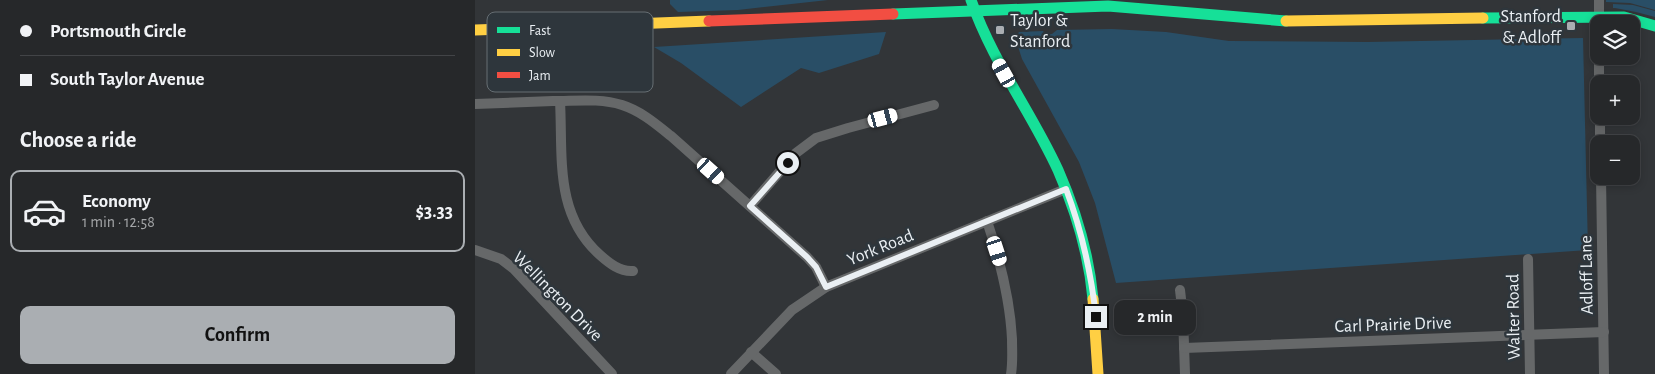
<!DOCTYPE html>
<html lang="en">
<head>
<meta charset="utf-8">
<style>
  body { margin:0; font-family:"Alegreya Sans",sans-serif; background:#2e3032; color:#f1f3f6; height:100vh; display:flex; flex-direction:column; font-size:19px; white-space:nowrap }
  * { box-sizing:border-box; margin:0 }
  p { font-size:16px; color:#a4a6a8 }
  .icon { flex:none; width:28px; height:28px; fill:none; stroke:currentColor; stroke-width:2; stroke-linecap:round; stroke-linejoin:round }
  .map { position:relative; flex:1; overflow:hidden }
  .side { display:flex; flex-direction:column; background:#26282a; width:475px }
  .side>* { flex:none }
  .hud { display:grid; align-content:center; height:110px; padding:0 20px; background:#26282a }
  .fabs { position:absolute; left:1115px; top:15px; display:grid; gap:10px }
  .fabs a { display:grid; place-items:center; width:50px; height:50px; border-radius:10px; background:#26282a; box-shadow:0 2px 8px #0003,0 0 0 1px #424447; font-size:25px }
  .end { position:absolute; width:22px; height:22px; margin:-11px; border:6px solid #eaeff3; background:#111; box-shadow:0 0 0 2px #111 }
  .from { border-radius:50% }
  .bubble { position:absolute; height:35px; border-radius:10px; background:#26282a; box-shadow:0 2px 8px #0003,0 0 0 1px #424447; font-size:16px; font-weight:600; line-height:35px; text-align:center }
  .car { position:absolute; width:15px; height:30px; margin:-15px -8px; border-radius:6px; box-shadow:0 0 4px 1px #0007; background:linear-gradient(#fff 24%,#345 0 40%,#fff 0 76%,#345 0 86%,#fff 0) }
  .hud b { display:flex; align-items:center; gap:18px; height:48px; font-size:19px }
  .hud b+b { border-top:1px solid #424447 }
  .hud i { width:12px; height:12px; background:#f1f3f6 }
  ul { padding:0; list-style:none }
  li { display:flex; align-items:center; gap:15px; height:82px; margin:0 10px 8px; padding:0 10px; border:2px solid transparent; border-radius:10px }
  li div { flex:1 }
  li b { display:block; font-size:19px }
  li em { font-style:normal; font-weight:600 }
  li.active { border-color:#aaaeb2 }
  li>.icon { width:45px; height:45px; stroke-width:1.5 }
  h2 { padding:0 20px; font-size:22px; line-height:60px }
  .action { display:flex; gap:10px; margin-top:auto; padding:10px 20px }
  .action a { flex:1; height:58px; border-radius:10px; background:#aaaeb2; color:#111; font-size:20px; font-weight:600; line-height:58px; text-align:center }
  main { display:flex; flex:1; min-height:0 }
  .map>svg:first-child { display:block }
</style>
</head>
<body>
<main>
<section class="side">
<div class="hud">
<b><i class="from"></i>Portsmouth Circle</b>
<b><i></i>South Taylor Avenue</b>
</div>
<h2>Choose a ride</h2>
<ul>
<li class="active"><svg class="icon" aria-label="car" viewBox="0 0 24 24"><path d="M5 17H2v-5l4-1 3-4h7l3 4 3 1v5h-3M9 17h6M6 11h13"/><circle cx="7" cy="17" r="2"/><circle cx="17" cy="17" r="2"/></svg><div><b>Economy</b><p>1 min · 12:58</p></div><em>$3.33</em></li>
</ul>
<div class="action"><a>Confirm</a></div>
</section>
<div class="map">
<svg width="1180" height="374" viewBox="0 0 1180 374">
  <rect width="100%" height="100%" fill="#323538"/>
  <!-- green -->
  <g fill="#294e66">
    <path d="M195,0H353L263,10L203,12L195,4Z"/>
    <path d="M1131,0H1180V10L1155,3L1131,2Z"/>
    <path d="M1138,4L1158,5L1180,11V17L1161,12L1140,8H1138Z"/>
    <path d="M637,29L691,32L754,41L893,42L1108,38L1113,250L641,283L620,203L604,162L547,59L540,37L544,32L568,31L570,34H577L582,30Z"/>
    <path d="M411,32L404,54L344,73L326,68L266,107L206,63L179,47Z"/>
  </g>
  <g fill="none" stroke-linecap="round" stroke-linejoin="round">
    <!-- street -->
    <g stroke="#666869" stroke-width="10">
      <path d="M1124,0V33"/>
      <path d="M1124,56V84"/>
      <path d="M85,101C88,157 79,214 125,255C134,263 145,272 158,271"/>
      <path d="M0,104C26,103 52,102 78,101C101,101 125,98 147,105C166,111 181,124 196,136L332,257L341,267L351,287"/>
      <path d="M1125,116V144"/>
      <path d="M1126,176L1129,374"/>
      <path d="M275,206L321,153L341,138L373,128L459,105"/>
      <path d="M512,221C525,260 535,298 537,339C537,351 538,362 536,374"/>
      <path d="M0,250L26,259L39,269L137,374"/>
      <path d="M1053,259L1055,374"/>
      <path d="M705,290L708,316L710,374"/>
      <path d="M709,348L1129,332"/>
      <path d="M276,352L301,374"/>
      <path d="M256,374L317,310L351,287L591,189"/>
    </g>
    <!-- fast -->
    <g stroke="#16e098" stroke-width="11">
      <path d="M496,0C518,63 556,111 583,170C601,211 614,255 618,299"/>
      <path d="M418,14L633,6L811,21"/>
      <path d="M1008,18L1149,17L1180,26"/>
    </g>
    <!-- slow -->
    <g stroke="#ffcf43" stroke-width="11">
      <path d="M811,21L1008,18"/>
      <path d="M0,30L234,21"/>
      <path d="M618,299L623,374"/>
    </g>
    <!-- jam -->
    <path stroke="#f24e42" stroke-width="11" d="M234,21L418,14"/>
  </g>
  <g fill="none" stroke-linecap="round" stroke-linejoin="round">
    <!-- route -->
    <path stroke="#eaeff3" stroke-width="6" d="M313,163L275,206L332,257L341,267L351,287L591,189C607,231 616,272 621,317"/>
  </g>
  <!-- markers -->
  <g fill="#aaaeb2" stroke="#2e363c" stroke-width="2">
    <rect x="1091" y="21" width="10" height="10" rx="2.5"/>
    <rect x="520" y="25" width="10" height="10" rx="2.5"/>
  </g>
  <g text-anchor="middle" stroke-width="5" stroke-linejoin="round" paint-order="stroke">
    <!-- poi labels -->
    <g font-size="18" fill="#eaeff3" stroke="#2e363c" text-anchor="end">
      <text x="1086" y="22">Stanford<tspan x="1086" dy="21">&amp; Adloff</tspan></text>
      <text x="535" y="26" text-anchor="start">Taylor &amp;<tspan x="535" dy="21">Stanford</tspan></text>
    </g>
    <!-- street labels -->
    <g font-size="18" fill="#eaeff3" stroke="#2e363c">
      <text transform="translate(405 247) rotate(-22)" y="6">York Road</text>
      <text transform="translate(1111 275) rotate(-91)" y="6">Adloff Lane</text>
      <text transform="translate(83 296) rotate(45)" y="6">Wellington Drive</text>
      <text transform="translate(1038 317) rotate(-91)" y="6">Walter Road</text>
      <text transform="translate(918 324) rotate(-2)" y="6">Carl Prairie Drive</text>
    </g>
  </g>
  <!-- legend -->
  <rect x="12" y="12" width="166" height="80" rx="8" fill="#2e363c" stroke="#666e73" stroke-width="1"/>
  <rect x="22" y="27" width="23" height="6" fill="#16e098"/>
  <rect x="22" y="49" width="23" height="7" fill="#ffcf43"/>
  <rect x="22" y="72" width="23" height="6" fill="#f24e42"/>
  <g font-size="14" fill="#eaeff3">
    <text x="54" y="35">Fast</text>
    <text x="54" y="57">Slow</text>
    <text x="54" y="80">Jam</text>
  </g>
</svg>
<div class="fabs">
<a><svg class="icon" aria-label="layers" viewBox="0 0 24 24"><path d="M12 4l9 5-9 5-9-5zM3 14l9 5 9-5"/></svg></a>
<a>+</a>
<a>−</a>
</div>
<i class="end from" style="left:313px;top:163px"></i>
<i class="end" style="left:621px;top:317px"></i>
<div class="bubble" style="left:639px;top:300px;width:82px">2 min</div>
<i class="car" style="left:529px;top:73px;rotate:331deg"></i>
<i class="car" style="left:408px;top:118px;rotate:75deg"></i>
<i class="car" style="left:236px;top:171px;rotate:132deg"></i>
<i class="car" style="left:522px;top:251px;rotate:162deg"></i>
</div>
</main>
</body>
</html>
